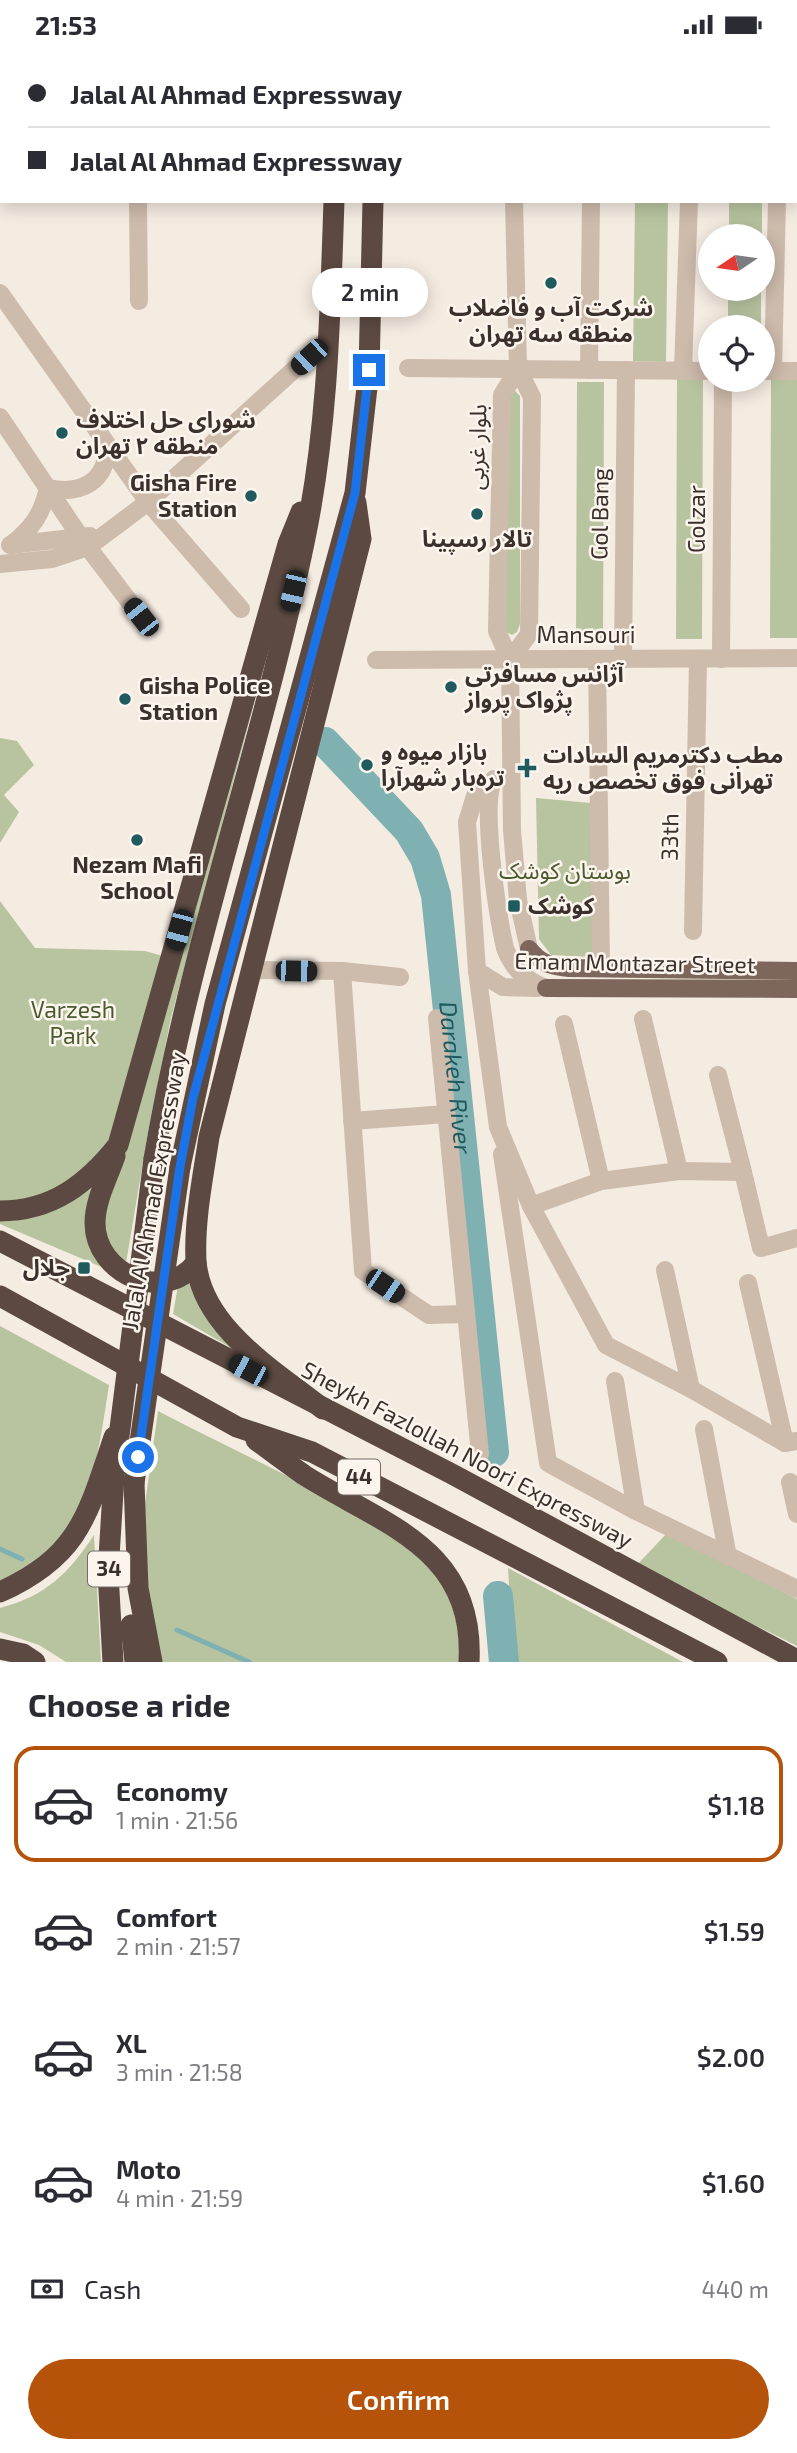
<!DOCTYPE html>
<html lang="en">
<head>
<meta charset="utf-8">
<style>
  body { margin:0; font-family:"Exo 2","Noto Sans Arabic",sans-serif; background:#f7f7f7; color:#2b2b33; height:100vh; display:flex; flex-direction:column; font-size:26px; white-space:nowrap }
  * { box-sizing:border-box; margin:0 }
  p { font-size:23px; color:#7c7c81 }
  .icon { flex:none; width:38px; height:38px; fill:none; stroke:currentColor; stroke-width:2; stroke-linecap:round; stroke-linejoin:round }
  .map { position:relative; height:1613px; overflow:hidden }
  .drawer { display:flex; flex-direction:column; background:#fff; flex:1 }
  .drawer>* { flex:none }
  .banner { position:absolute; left:0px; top:0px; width:798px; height:154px; box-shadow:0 4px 18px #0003; display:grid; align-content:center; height:154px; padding:0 28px; background:#fff }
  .needle { width:46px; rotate:257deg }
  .controls { position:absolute; left:698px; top:175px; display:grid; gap:14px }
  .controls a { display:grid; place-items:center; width:77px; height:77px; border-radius:50%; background:#fff; box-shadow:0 4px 18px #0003; font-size:35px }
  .end { position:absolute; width:32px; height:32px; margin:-16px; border:9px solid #1a73e8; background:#fff; box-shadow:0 0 0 4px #fff }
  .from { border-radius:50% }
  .bubble { position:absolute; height:49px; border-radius:24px; background:#fff; box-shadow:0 4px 18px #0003; font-size:23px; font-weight:600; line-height:49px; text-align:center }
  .car { position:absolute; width:21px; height:42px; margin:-21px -10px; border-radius:9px; box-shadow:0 0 5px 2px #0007; background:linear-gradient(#222 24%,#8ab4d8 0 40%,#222 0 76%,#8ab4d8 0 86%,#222 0) }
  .banner b { display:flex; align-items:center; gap:24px; height:66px; font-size:26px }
  .banner b+b { border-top:2px solid #e1e1e2 }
  .banner i { width:18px; height:18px; background:#2b2b33 }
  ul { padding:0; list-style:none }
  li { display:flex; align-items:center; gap:21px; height:116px; margin:0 14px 10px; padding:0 14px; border:4px solid transparent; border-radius:21px }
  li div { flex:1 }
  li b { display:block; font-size:26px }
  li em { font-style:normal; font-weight:600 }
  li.active { border-color:#b45309 }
  li>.icon { width:63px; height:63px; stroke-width:1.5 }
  h2 { padding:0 28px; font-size:32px; line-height:84px }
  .pay { display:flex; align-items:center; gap:18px; height:77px; padding:0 28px; font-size:26px }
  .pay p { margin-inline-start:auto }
  .button { display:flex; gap:14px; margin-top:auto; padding:14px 28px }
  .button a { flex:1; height:80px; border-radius:42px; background:#b45309; color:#fff; font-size:28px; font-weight:600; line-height:80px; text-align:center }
  .status { display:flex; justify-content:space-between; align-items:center; height:49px; padding:0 35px; background:#fff; direction:ltr }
  .status svg { height:19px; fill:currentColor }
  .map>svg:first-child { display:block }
</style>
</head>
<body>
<div class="status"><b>21:53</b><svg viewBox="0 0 49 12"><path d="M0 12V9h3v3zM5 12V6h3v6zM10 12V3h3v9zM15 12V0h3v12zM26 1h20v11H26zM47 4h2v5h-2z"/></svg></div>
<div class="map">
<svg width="797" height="1613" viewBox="0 0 797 1613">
  <rect width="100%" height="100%" fill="#f4ebe1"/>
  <!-- green -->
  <g fill="#b8c4a0">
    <path d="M635,152H668L666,313L633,312Z"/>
    <rect x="729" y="152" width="33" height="35"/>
    <rect x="728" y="240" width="33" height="38"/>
    <path d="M771,328L797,329V589H770Z"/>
    <path d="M677,329L703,330L702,590H676Z"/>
    <path d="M577,333H604L603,593H576Z"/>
    <path d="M514,341L520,347V575L517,583L512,586L506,583L507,349Z"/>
    <path d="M298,488L171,969L150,1072L125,1220L111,1207L101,1163L136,1070Z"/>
    <path d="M0,689L17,692L34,716L4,746L19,763L0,794Z"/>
    <path d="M536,749L591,754L593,908L551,906L539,890Z"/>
    <path d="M0,852L35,899L145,902L163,907L111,1091L60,1143L0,1154Z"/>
    <path d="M95,1136L104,1219L0,1175V1170C36,1164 67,1161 95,1136Z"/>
    <path d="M192,1233L247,1308L173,1265L178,1237Z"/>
    <path d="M0,1277L109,1336C99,1399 93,1464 42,1509C30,1519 13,1526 0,1534Z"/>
    <path d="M158,1362C230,1400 307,1433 376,1477C390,1485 410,1494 421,1506C449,1536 461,1572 459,1613H161L145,1547L143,1469Z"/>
    <path d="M667,1484L797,1550V1597L636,1517Z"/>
    <path d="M94,1486L101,1613H66L39,1596L0,1583V1559C46,1547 69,1524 94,1486Z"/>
    <path d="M508,1519L683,1613H514Z"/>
  </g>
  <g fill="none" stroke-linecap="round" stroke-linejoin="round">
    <!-- stream -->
    <g stroke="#7fb0b2" stroke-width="5">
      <path d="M0,1500L22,1510"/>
      <path d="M177,1581L249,1613"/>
    </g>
    <!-- river -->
    <g stroke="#7fb0b2" stroke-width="30">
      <path id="s1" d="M325,693L409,782L425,809L436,846L494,1403"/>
      <path d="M498,1547L504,1613"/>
    </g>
    <!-- minor -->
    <g stroke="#cdbbac" stroke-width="18">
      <path d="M136,0V2"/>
      <path d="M506,0V2"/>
      <path d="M525,0V2"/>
      <path d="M621,0V2"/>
      <path d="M709,0V2"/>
      <path d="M0,117H2"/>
      <path d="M796,119H797"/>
      <path d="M138,152L139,252"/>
      <path d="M0,244L148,453L241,560"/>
      <path d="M408,319L710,322"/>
      <path d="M518,320L502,346L497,582L510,611L512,781L518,851L529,900"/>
      <path d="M589,321L591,152"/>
      <path d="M683,321L689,152"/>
      <path d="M763,322H797"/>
      <path d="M773,322L777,152"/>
      <path d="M0,368L81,489L141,568"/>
      <path d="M10,496L90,487"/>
      <path d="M11,496C32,479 42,466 48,439C81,446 107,433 107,397"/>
      <path d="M0,515L52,510L88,498L148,453L329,289"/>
      <path d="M597,610L601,919"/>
      <path d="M623,610L626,321"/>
      <path d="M721,610L723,331"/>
      <path d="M376,611L797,609"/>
      <path d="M510,611L529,585L532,348L518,320L514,152"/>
      <path d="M494,730C480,755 498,868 505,899C513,920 525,931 546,939"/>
      <path d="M492,733L475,747L467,773L477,922L498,1078L531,1157L606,1296L691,1340L785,1394L797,1392"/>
      <path d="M693,882L698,610"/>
      <path d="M250,921L342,922L400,928"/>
      <path d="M342,922L363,1222L429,1266L466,1265"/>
      <path d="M477,922L503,938L538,939"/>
      <path d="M437,969L480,1405"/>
      <path d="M643,970L679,1122"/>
      <path d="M564,975L601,1132"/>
      <path d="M718,1026L743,1123"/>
      <path d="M352,1072L446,1065"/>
      <path d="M502,1105L548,1414L636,1462L797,1540"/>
      <path d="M531,1157L601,1132L679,1122L743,1123L761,1199L797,1189"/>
      <path d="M665,1221L691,1340"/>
      <path d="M748,1234L785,1394"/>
      <path d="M615,1332L636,1462"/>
      <path d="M704,1380L728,1508"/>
      <path d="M790,1433L797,1465"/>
    </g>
    <!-- major -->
    <g stroke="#7d675c" stroke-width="18">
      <path d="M529,900C541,915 551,917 569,919L797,922"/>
      <path d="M546,939L797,940"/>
    </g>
    <!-- highway -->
    <g stroke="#5c4a42" stroke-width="21">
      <path d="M335,0V2"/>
      <path d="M373,0V2"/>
      <path d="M115,1107C108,1128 95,1151 95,1174C95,1225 164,1255 196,1214"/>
      <path d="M154,1110C189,901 261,701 304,494C328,381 330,267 334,152"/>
      <path d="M180,1118L215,955L355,444L369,321L373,152"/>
      <path d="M0,1162C52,1162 87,1135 118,1096L288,495L301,463"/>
      <path d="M0,1192L452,1425L797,1611"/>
      <path d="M0,1247L237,1378L312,1403L717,1613"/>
      <path d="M323,1360C276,1322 201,1279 196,1212C194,1171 203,1128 209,1088L361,490L356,454"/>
      <path d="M256,1391C272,1403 288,1415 304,1426C383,1476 475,1498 469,1613"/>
      <path d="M134,1434L138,1539L152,1613"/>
      <path d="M0,1543C80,1507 88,1465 114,1388"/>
      <path d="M131,1576L135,1613"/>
      <path d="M0,1600L23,1605L35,1613"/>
      <path d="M113,1613L108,1524L114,1427"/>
    </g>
    <!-- highway-bridge -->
    <g stroke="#5c4a42" stroke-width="21">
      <path d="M114,1427L154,1110"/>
      <path d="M134,1434L180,1118"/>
    </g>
  </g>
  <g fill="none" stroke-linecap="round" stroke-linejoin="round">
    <!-- route -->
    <path stroke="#1a73e8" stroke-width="9" d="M138,1408L180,1118L193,1049L355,444L369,321"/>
  </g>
  <!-- markers -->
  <g fill="#1f5a5e" stroke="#fbf5ee" stroke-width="2.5">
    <circle cx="551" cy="234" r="7"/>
    <circle cx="62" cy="384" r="7"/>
    <circle cx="251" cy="447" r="7"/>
    <circle cx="477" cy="465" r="7"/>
    <circle cx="451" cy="638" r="7"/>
    <circle cx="125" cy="650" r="7"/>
    <circle cx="367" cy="716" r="7"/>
    <path d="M523.5 708.5h7v7h7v7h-7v7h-7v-7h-7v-7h7z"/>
    <circle cx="137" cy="791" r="7"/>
    <rect x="507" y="850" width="14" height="14" rx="3.5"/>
    <rect x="77" y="1212" width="14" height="14" rx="3.5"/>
  </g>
  <g text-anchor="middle" stroke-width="5" stroke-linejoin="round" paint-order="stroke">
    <!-- shield labels -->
    <g fill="#fbf5ee" stroke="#756b66" stroke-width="2">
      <rect x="338" y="1410.5" width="42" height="35" rx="5"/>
      <rect x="88" y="1502.5" width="42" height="35" rx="5"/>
    </g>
    <g font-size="21" font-weight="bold" fill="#3b302b">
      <text x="359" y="1435">44</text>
      <text x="109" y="1527">34</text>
    </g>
    <!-- poi labels -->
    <g font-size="23" font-weight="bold" fill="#3b302b" stroke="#fbf5ee" text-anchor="start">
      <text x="551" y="267" text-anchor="middle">شرکت آب و فاضلاب<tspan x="551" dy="26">منطقه سه تهران</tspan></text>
      <text x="76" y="379">شورای حل اختلاف<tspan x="76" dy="26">منطقه ۲ تهران</tspan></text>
      <text x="237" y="442" text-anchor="end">Gisha Fire<tspan x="237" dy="26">Station</tspan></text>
      <text x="477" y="498" text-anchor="middle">تالار رسپینا</text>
      <text x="465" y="633">آژانس مسافرتی<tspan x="465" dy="26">پژواک پرواز</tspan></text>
      <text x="139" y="645">Gisha Police<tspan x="139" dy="26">Station</tspan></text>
      <text x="381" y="711">بازار میوه و<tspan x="381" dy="26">تره‌بار شهرآرا</tspan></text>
      <text x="543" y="714">مطب دكترمريم السادات<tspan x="543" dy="26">تهرانی فوق تخصص ریه</tspan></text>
      <text x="137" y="824" text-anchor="middle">Nezam Mafi<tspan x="137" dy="26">School</tspan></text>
      <text x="528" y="865">کوشک</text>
      <text x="70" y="1227" text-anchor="end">جلال</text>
    </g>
    <!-- street labels -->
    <g font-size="23" fill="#3b302b" stroke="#fbf5ee">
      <text transform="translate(477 398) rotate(-88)" y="8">بلوار غربی</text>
      <text transform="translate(600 465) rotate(-89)" y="8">Gol Bang</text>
      <text transform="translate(697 470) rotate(-90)" y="8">Golzar</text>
      <text x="586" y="594">Mansouri</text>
      <text transform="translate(670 788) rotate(-89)" y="8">33th</text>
      <text transform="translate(635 914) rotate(1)" y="8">Emam Montazar Street</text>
      <text transform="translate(154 1142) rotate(-80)" y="8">Jalal Al Ahmad Expressway</text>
      <text transform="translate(467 1406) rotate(28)" y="8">Sheykh Fazlollah Noori Expressway</text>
    </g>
    <!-- park labels -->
    <g font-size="23" fill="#4a5a2e" stroke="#fbf5ee">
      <text x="565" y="830">بوستان کوشک</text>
      <text x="73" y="969">Varzesh<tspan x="73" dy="26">Park</tspan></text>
    </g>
    <!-- water labels -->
    <g font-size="24" font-style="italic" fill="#1f5a5e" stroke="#fbf5ee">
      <text dy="8" stroke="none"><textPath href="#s1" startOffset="376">Darakeh River</textPath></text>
    </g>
  </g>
</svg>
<div class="controls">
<a><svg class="needle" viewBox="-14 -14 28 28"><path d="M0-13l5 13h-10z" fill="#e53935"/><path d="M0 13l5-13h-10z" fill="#7c7c81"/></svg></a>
<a><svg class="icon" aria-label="locate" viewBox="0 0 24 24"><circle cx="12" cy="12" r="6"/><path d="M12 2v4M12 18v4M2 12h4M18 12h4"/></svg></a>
</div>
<i class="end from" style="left:138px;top:1408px"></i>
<i class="end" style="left:369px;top:321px"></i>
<div class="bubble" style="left:312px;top:219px;width:116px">2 min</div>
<i class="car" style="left:309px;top:308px;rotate:227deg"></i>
<i class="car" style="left:293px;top:542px;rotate:193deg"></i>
<i class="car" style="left:141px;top:568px;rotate:322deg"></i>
<i class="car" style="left:179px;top:881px;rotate:195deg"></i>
<i class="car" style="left:296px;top:922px;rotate:91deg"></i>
<i class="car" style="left:385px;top:1237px;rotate:124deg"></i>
<i class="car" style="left:248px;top:1321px;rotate:298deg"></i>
<div class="banner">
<b><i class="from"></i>Jalal Al Ahmad Expressway</b>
<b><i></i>Jalal Al Ahmad Expressway</b>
</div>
</div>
<section class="drawer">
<h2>Choose a ride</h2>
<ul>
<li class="active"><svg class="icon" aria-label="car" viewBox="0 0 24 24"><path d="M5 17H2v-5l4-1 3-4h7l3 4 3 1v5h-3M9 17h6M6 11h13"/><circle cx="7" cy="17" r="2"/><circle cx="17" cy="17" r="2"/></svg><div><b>Economy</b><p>1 min · 21:56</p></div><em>$1.18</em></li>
<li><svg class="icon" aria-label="car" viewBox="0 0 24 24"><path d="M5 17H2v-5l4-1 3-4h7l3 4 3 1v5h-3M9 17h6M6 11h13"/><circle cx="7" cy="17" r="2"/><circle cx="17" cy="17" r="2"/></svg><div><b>Comfort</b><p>2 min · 21:57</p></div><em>$1.59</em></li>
<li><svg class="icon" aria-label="car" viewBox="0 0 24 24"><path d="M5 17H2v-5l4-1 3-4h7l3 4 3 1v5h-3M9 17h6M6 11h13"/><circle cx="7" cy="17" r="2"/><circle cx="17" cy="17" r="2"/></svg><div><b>XL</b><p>3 min · 21:58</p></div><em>$2.00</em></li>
<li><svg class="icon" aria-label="car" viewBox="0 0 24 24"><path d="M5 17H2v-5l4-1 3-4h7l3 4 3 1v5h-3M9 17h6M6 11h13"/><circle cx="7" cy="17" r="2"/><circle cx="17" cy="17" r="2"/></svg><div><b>Moto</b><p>4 min · 21:59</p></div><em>$1.60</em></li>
</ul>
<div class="pay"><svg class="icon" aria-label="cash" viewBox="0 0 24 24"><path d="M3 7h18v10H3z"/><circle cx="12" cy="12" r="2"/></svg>Cash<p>440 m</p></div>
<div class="button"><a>Confirm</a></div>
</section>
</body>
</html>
